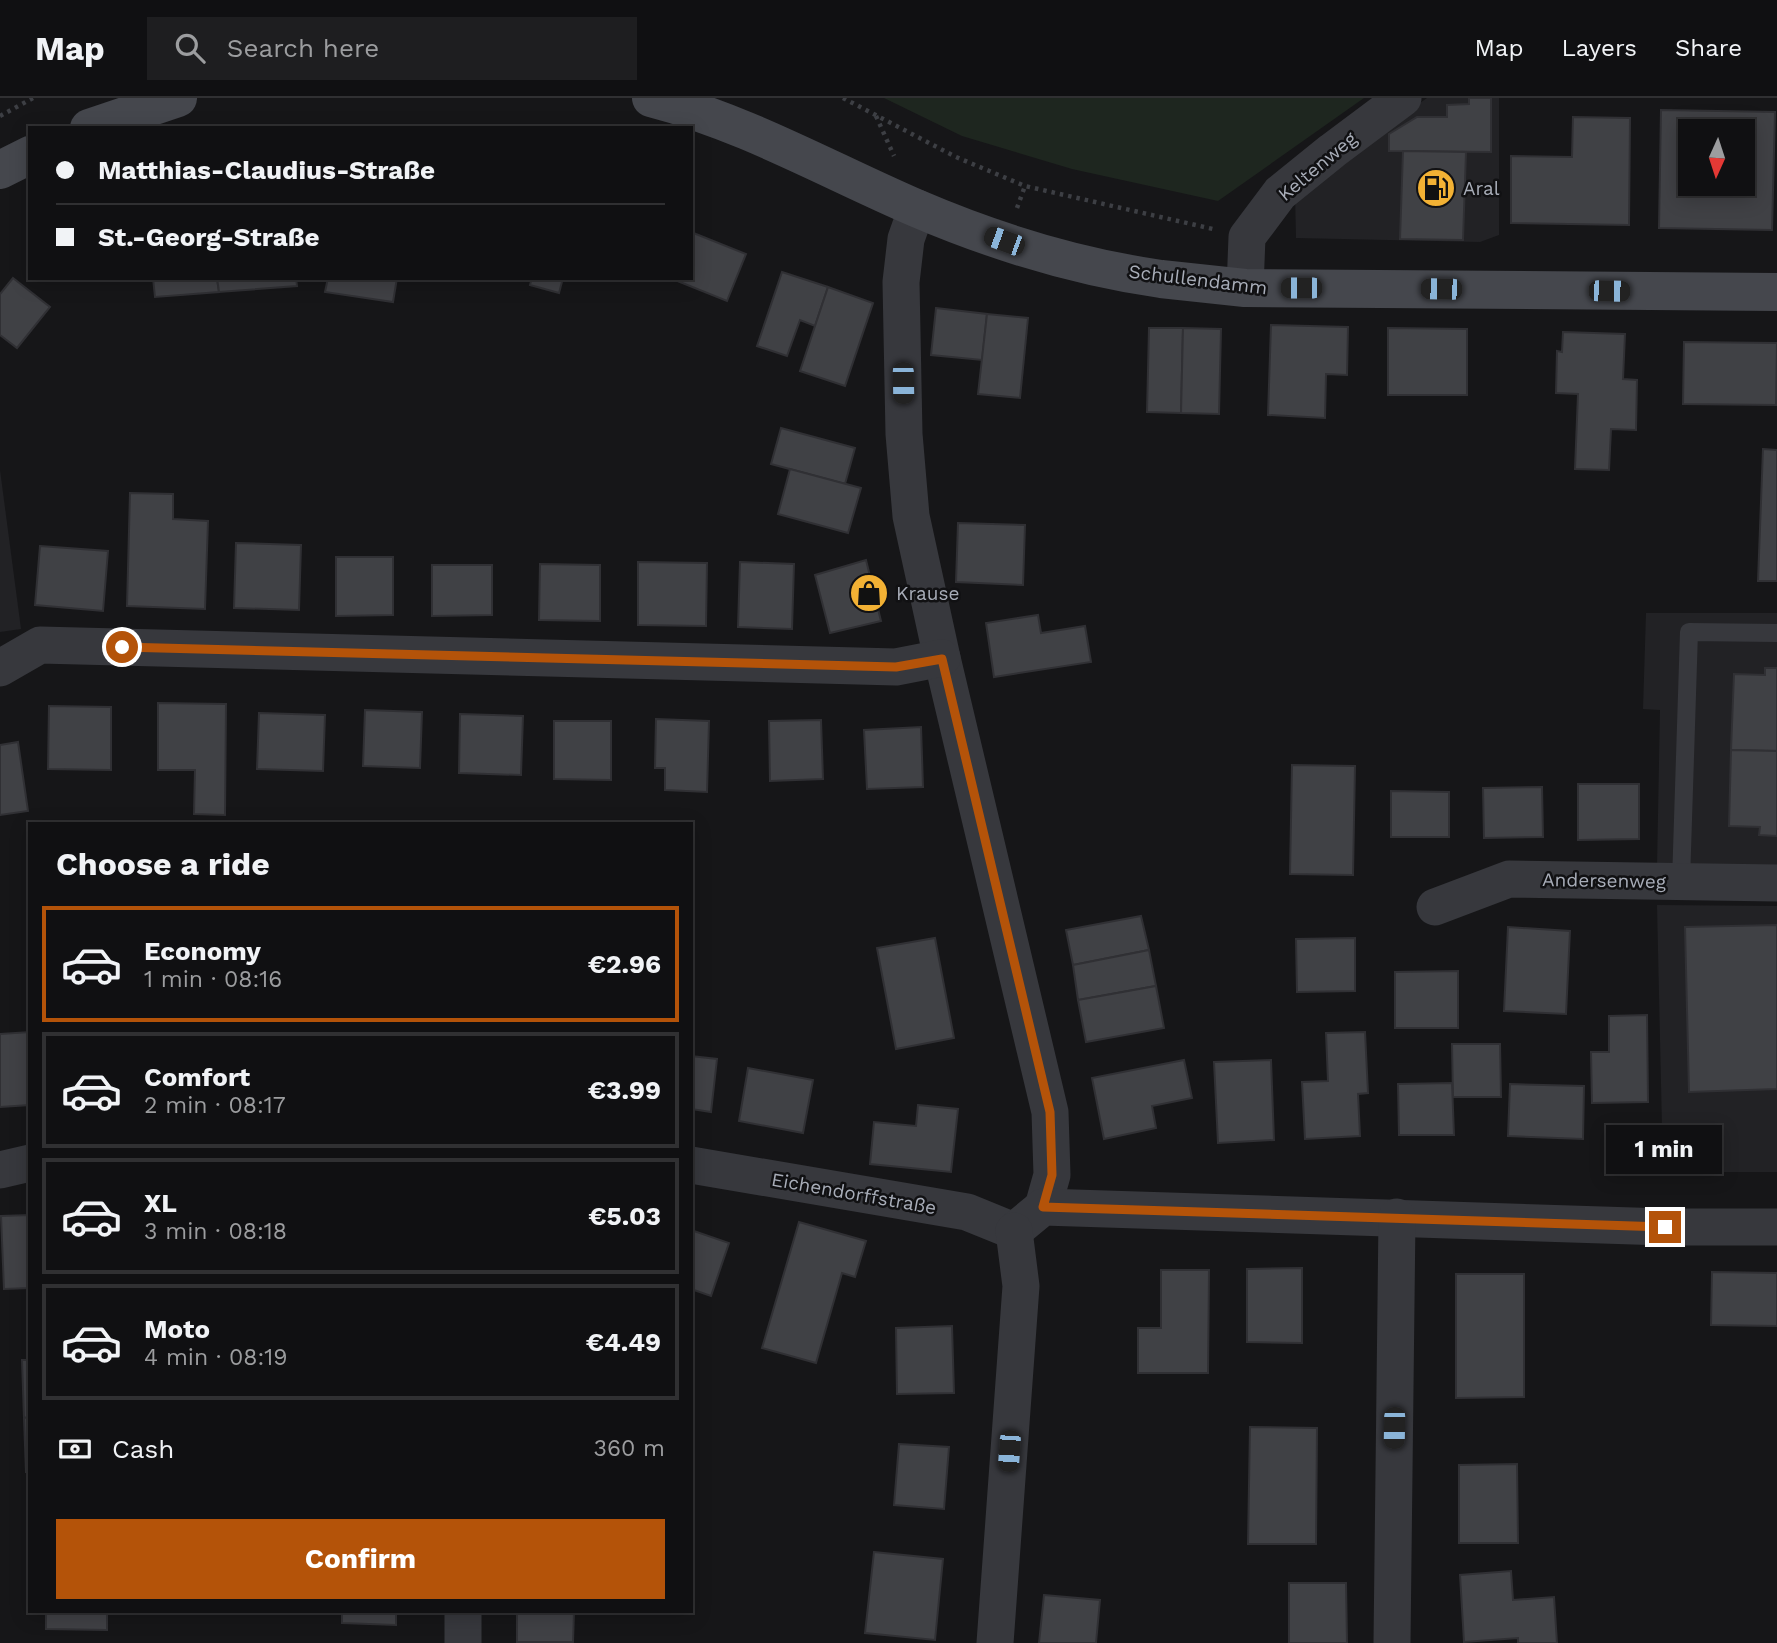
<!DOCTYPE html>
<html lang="en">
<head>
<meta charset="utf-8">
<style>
  body { margin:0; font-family:"Work Sans",sans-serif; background:#1e1e20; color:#f1f3f6; height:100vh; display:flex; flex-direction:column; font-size:26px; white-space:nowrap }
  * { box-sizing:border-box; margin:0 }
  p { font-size:23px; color:#9c9d9f }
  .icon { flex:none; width:38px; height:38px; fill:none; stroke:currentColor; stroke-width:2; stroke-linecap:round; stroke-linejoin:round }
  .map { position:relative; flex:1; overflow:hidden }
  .details { position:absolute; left:28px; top:724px; width:665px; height:791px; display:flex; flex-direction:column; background:#101012; border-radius:0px; box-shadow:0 4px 18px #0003,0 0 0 2px #303032 }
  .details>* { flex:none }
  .hud { position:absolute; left:28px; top:28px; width:665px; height:154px; border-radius:0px; box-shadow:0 4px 18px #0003,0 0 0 2px #303032; display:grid; align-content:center; height:154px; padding:0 28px; background:#101012 }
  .needle { width:46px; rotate:183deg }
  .fabs { position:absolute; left:1678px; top:21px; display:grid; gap:14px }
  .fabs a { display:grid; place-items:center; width:77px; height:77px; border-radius:0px; background:#101012; box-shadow:0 4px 18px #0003,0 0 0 2px #303032; font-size:35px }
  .end { position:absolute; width:32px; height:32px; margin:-16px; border:9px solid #b45309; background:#fff; box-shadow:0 0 0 4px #fff }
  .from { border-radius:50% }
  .bubble { position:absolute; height:49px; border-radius:0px; background:#101012; box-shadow:0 4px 18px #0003,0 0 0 2px #303032; font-size:23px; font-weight:700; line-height:49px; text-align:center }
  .car { position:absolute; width:21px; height:42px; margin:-21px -10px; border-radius:9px; box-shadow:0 0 5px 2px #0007; background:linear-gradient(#222 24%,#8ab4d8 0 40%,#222 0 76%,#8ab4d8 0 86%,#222 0) }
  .hud b { display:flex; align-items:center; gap:24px; height:66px; font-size:26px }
  .hud b+b { border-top:2px solid #303032 }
  .hud i { width:18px; height:18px; background:#f1f3f6 }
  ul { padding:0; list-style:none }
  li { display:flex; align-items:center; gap:21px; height:116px; margin:0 14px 10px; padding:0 14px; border:4px solid #303032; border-radius:0px }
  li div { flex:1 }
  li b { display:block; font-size:26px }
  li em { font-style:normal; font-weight:700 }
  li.current { border-color:#b45309 }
  li>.icon { width:63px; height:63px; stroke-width:1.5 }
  h2 { padding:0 28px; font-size:32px; line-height:84px }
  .pay { display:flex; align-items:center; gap:18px; height:77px; padding:0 28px; font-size:26px }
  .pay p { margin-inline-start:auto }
  .primary-button { display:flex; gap:14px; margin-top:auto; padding:14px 28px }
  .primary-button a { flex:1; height:80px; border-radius:0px; background:#b45309; color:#fff; font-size:28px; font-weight:700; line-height:80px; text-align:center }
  header { display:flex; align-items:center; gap:42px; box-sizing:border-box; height:98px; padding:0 35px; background:#101012; border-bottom:2px solid #303032 }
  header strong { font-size:33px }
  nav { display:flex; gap:38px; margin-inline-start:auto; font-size:24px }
  .search { width:490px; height:63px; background:#1e1e20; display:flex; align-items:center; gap:18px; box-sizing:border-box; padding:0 24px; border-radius:0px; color:#9c9d9f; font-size:26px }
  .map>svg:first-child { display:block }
</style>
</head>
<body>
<header>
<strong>Map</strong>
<div class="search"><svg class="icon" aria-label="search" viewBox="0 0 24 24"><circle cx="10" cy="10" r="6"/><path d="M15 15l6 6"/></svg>Search here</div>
<nav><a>Map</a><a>Layers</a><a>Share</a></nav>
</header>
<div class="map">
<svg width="1777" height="1545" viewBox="0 0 1777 1545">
  <rect width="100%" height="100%" fill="#161618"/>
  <!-- built -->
  <g fill="#222225">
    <path d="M1427,0H1499V137L1480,144L1296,140L1295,94Z"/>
    <path d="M0,372L21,531L0,534Z"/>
    <path d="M1646,515H1777V770L1657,769L1660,612L1643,611Z"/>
    <path d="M1657,807L1777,808V1074H1663Z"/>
  </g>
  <!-- green -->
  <path fill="#1e261f" d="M884,0H1364L1218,103L1072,71L962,38Z"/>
  <!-- building -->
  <g fill="#404145" stroke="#303034" stroke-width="2" fill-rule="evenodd">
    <path d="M1469,0H1491V54L1389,53V36L1417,19H1447V7L1469,6Z"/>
    <path d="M1661,12L1775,14L1772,132L1659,130ZM1690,33H1743V86H1690Z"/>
    <path d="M1573,19L1630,20L1629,127L1511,125V58L1572,59Z"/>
    <path d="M1403,53L1466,54L1463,142L1400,141Z"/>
    <path d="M691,134L746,156L727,203L670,180H691Z"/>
    <path d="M782,174L828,189L815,228L800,222L787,258L757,248Z"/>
    <path d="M13,180L50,209L17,250L0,237V196Z"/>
    <path d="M153,180H217L219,194L155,199Z"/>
    <path d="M217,180H296L297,188L219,194Z"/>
    <path d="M328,180H397L393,204L325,194Z"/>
    <path d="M532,180H563L559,195L530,187Z"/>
    <path d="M828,189L873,205L845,288L800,273Z"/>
    <path d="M936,210L987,216L982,262L931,257Z"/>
    <path d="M987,216L1028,220L1020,300L978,296Z"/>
    <path d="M1271,227L1348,229L1347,277L1326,276L1325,320L1268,317Z"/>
    <path d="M1149,230H1183L1181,315L1147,314Z"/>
    <path d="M1183,230L1221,231L1219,316L1181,315Z"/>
    <path d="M1388,230L1467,231V297H1388Z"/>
    <path d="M1563,234L1625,236L1623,281L1637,282L1636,332L1611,331L1609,372L1575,371L1578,296L1556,295L1557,253L1562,254Z"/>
    <path d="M1684,244L1777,245L1776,307L1683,306Z"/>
    <path d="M781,330L855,350L845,386L771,366Z"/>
    <path d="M1763,351L1777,352V483H1758Z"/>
    <path d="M790,371L861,390L848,435L778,416Z"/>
    <path d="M130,395L173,396V421L208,423L205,511L127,508Z"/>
    <path d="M958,425L1025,427L1023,487L956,484Z"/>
    <path d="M236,445L301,447L299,512L234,510Z"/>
    <path d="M40,448L108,453L103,513L35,507Z"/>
    <path d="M336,459H393V517L336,518Z"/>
    <path d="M866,462L881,523L830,535L815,477Z"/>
    <path d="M638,464L707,465L706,528L638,527Z"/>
    <path d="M740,464L794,466L792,531L738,529Z"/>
    <path d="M540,466L600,467V523L539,522Z"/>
    <path d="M432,467H492V517L432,518Z"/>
    <path d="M1038,517L1041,535L1085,528L1091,564L994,579L986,525Z"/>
    <path d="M1765,570H1777V653L1731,652L1734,576L1765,577Z"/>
    <path d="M158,605L226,606L225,717L194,716L195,672H158Z"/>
    <path d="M49,608L111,609V672L48,671Z"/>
    <path d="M365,612L422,614L420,670L363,668Z"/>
    <path d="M259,615L325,617L323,673L257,671Z"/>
    <path d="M460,616L523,618L521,677L459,675Z"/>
    <path d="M656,621L709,623L707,694L665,692V670H655Z"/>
    <path d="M821,622L823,681L770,683L769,623Z"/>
    <path d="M554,623H611V682L554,681Z"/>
    <path d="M921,629L923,689L867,691L864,632Z"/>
    <path d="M18,644L28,713L0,717V647Z"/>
    <path d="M1731,652L1777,653V738L1759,737L1760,729L1729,728Z"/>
    <path d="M1292,667L1355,668L1353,777L1290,776Z"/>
    <path d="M1578,686H1639V741L1578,742Z"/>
    <path d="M1542,689L1543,739L1484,740L1483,690Z"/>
    <path d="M1391,693L1449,694V739H1391Z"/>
    <path d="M1141,818L1149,852L1073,867L1066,832Z"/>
    <path d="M1777,827V991L1689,994L1685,829Z"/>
    <path d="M1508,829L1570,833L1566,916L1504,913Z"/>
    <path d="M935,840L954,940L896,951L877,850Z"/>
    <path d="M1355,840V893L1297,894L1296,841Z"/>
    <path d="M1149,852L1156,888L1078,902L1073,867Z"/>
    <path d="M1458,873V930H1395V874Z"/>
    <path d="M1156,888L1164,930L1086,944L1078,902Z"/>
    <path d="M1647,917L1648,1004L1592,1005L1591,954H1609V918Z"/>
    <path d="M30,934V1007L0,1009V936Z"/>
    <path d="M1365,934L1368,995L1358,996L1360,1038L1305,1041L1302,984L1328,983L1326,935Z"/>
    <path d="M1452,946H1500L1501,999H1453Z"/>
    <path d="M691,958L717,961L711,1014L691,1011Z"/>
    <path d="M1184,962L1192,1000L1152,1008L1156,1030L1104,1041L1092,980Z"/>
    <path d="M1271,962L1274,1042L1218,1045L1214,964Z"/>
    <path d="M748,970L813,982L803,1035L739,1023Z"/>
    <path d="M1452,985L1454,1037H1399L1398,986Z"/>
    <path d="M1510,986L1584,988L1583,1041L1508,1038Z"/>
    <path d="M918,1007L958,1011L951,1074L870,1066L874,1024L916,1028Z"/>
    <path d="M30,1117V1190L4,1191L1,1118Z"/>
    <path d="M799,1124L866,1143L855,1179L842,1175L816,1265L762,1250Z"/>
    <path d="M691,1132L729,1145L711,1198L691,1191Z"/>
    <path d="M1302,1170V1245L1247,1244V1171Z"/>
    <path d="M1161,1172H1209L1208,1275H1138V1230H1161Z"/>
    <path d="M1712,1174L1777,1175V1228L1711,1227Z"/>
    <path d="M1456,1176H1524V1299L1456,1300Z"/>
    <path d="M952,1228L954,1295L897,1296L896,1230Z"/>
    <path d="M22,1262H30V1319L24,1320Z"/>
    <path d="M30,1319V1374H26L24,1320Z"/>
    <path d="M1250,1329L1317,1330L1316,1446H1248Z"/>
    <path d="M899,1346L949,1349L944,1411L894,1407Z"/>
    <path d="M1517,1366L1518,1445H1459V1367Z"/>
    <path d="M874,1454L943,1461L935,1542L865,1535Z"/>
    <path d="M1511,1473L1513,1502L1554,1499L1557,1545H1518V1540L1464,1544L1460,1477Z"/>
    <path d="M1289,1485H1346L1347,1545H1289Z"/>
    <path d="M1044,1497L1100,1502L1096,1545H1039Z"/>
    <path d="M46,1514H107V1532L46,1531Z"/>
    <path d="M342,1514H396V1527L342,1525Z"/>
    <path d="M517,1514H574L573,1544H517Z"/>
  </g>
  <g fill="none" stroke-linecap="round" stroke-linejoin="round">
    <!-- path -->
    <g stroke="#3d3f44" stroke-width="4.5" stroke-dasharray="3.5 5" stroke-linecap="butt">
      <path d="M843,0L956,59L1025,88L1213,131"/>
      <path d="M0,18L33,0"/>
      <path d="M876,18L894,58"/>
      <path d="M1017,110L1025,88"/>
    </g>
    <!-- lane -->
    <path stroke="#37383d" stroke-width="18" d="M1681,784L1689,534L1777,535"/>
    <!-- street -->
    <g stroke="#37383d" stroke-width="37">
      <path d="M917,110L906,141L901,184L904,336L911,418L942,560L1050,1014L1052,1077L1043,1109"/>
      <path d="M1245,190L1247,139L1280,95L1332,53L1403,0"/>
      <path d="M0,570L40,547L896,569L942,560"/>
      <path d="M1435,809L1509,781L1777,785"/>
      <path d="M691,1067L967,1114L1014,1133"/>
      <path d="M0,1072L30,1065"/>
      <path d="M1014,1133L1043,1109L1665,1129H1777"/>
      <path d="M463,1514V1545"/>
      <path d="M995,1545L1021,1188L1014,1133"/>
      <path d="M1392,1545L1397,1119"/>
    </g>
    <!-- secondary -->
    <g stroke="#45474d" stroke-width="38">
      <path d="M651,0C744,24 828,72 916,110C993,143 1078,169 1161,181C1189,184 1217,187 1245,190L1777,194"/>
      <path d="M89,30L178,0"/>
      <path d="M0,72L30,57"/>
    </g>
  </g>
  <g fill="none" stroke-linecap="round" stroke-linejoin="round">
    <!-- route -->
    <path stroke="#b45309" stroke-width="9" d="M122,549L896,569L942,561L1050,1014L1052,1077L1043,1109L1665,1129"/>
  </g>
  <!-- icons -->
  <defs>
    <symbol id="fuel-disc" viewBox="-11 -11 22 22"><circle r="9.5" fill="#f2b134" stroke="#111113"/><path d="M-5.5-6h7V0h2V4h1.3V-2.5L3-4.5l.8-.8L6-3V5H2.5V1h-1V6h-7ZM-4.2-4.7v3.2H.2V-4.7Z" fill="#111"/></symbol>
    <symbol id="shop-disc" viewBox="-11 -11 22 22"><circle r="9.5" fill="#f2b134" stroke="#111113"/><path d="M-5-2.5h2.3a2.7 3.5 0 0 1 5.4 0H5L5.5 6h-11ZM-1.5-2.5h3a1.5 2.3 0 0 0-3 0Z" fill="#111"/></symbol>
  </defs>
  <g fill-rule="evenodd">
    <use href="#fuel-disc" x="1414" y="68" width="44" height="44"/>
    <use href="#shop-disc" x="847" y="473" width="44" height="44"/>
  </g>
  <g text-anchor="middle" stroke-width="5" stroke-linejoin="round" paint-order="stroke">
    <!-- street labels -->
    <g font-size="19" fill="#a8adb8" stroke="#111113">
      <text transform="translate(1317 68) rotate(-40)" y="7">Keltenweg</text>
      <text transform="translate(1198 181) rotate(7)" y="7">Schullendamm</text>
      <text transform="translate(1604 782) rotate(1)" y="7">Andersenweg</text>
      <text transform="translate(854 1095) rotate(10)" y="7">Eichendorffstraße</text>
    </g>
    <!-- poi labels -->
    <g font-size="19" fill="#a8adb8" stroke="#111113" text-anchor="start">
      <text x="1463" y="97">Aral</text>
      <text x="896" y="502">Krause</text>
    </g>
  </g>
</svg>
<div class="fabs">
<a><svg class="needle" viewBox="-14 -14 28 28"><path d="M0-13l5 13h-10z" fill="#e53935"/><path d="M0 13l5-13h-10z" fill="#9c9d9f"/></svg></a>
</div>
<i class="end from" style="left:122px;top:549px"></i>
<i class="end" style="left:1665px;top:1129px"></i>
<div class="bubble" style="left:1606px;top:1027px;width:116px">1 min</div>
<i class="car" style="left:1004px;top:143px;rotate:290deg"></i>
<i class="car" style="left:1301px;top:190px;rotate:270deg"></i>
<i class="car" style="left:1441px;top:191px;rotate:271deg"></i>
<i class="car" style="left:1609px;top:193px;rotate:91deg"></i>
<i class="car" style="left:903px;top:285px;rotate:179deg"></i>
<i class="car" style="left:1394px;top:1330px;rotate:181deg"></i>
<i class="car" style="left:1009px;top:1353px;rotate:184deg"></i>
<div class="hud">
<b><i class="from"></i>Matthias-Claudius-Straße</b>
<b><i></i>St.-Georg-Straße</b>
</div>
<section class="details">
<h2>Choose a ride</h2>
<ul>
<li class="current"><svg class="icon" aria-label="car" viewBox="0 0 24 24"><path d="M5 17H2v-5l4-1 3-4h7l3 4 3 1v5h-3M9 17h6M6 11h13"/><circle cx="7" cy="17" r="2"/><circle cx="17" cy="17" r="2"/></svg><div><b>Economy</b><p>1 min · 08:16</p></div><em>€2.96</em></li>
<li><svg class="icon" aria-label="car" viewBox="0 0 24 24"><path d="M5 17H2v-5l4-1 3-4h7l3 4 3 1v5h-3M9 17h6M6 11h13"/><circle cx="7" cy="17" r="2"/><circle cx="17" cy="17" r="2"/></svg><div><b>Comfort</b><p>2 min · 08:17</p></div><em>€3.99</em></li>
<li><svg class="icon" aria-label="car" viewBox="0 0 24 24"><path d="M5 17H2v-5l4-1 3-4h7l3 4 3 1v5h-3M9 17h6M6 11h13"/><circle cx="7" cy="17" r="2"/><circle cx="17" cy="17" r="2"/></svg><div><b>XL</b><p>3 min · 08:18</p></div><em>€5.03</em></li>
<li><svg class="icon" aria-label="car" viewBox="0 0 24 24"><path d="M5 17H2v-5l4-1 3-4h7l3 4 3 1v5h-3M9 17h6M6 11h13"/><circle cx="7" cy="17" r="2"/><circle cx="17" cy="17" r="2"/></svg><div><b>Moto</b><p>4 min · 08:19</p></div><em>€4.49</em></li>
</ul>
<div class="pay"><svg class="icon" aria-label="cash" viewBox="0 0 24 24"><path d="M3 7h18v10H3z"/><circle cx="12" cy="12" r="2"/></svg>Cash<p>360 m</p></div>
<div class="primary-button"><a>Confirm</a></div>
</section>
</div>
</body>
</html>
